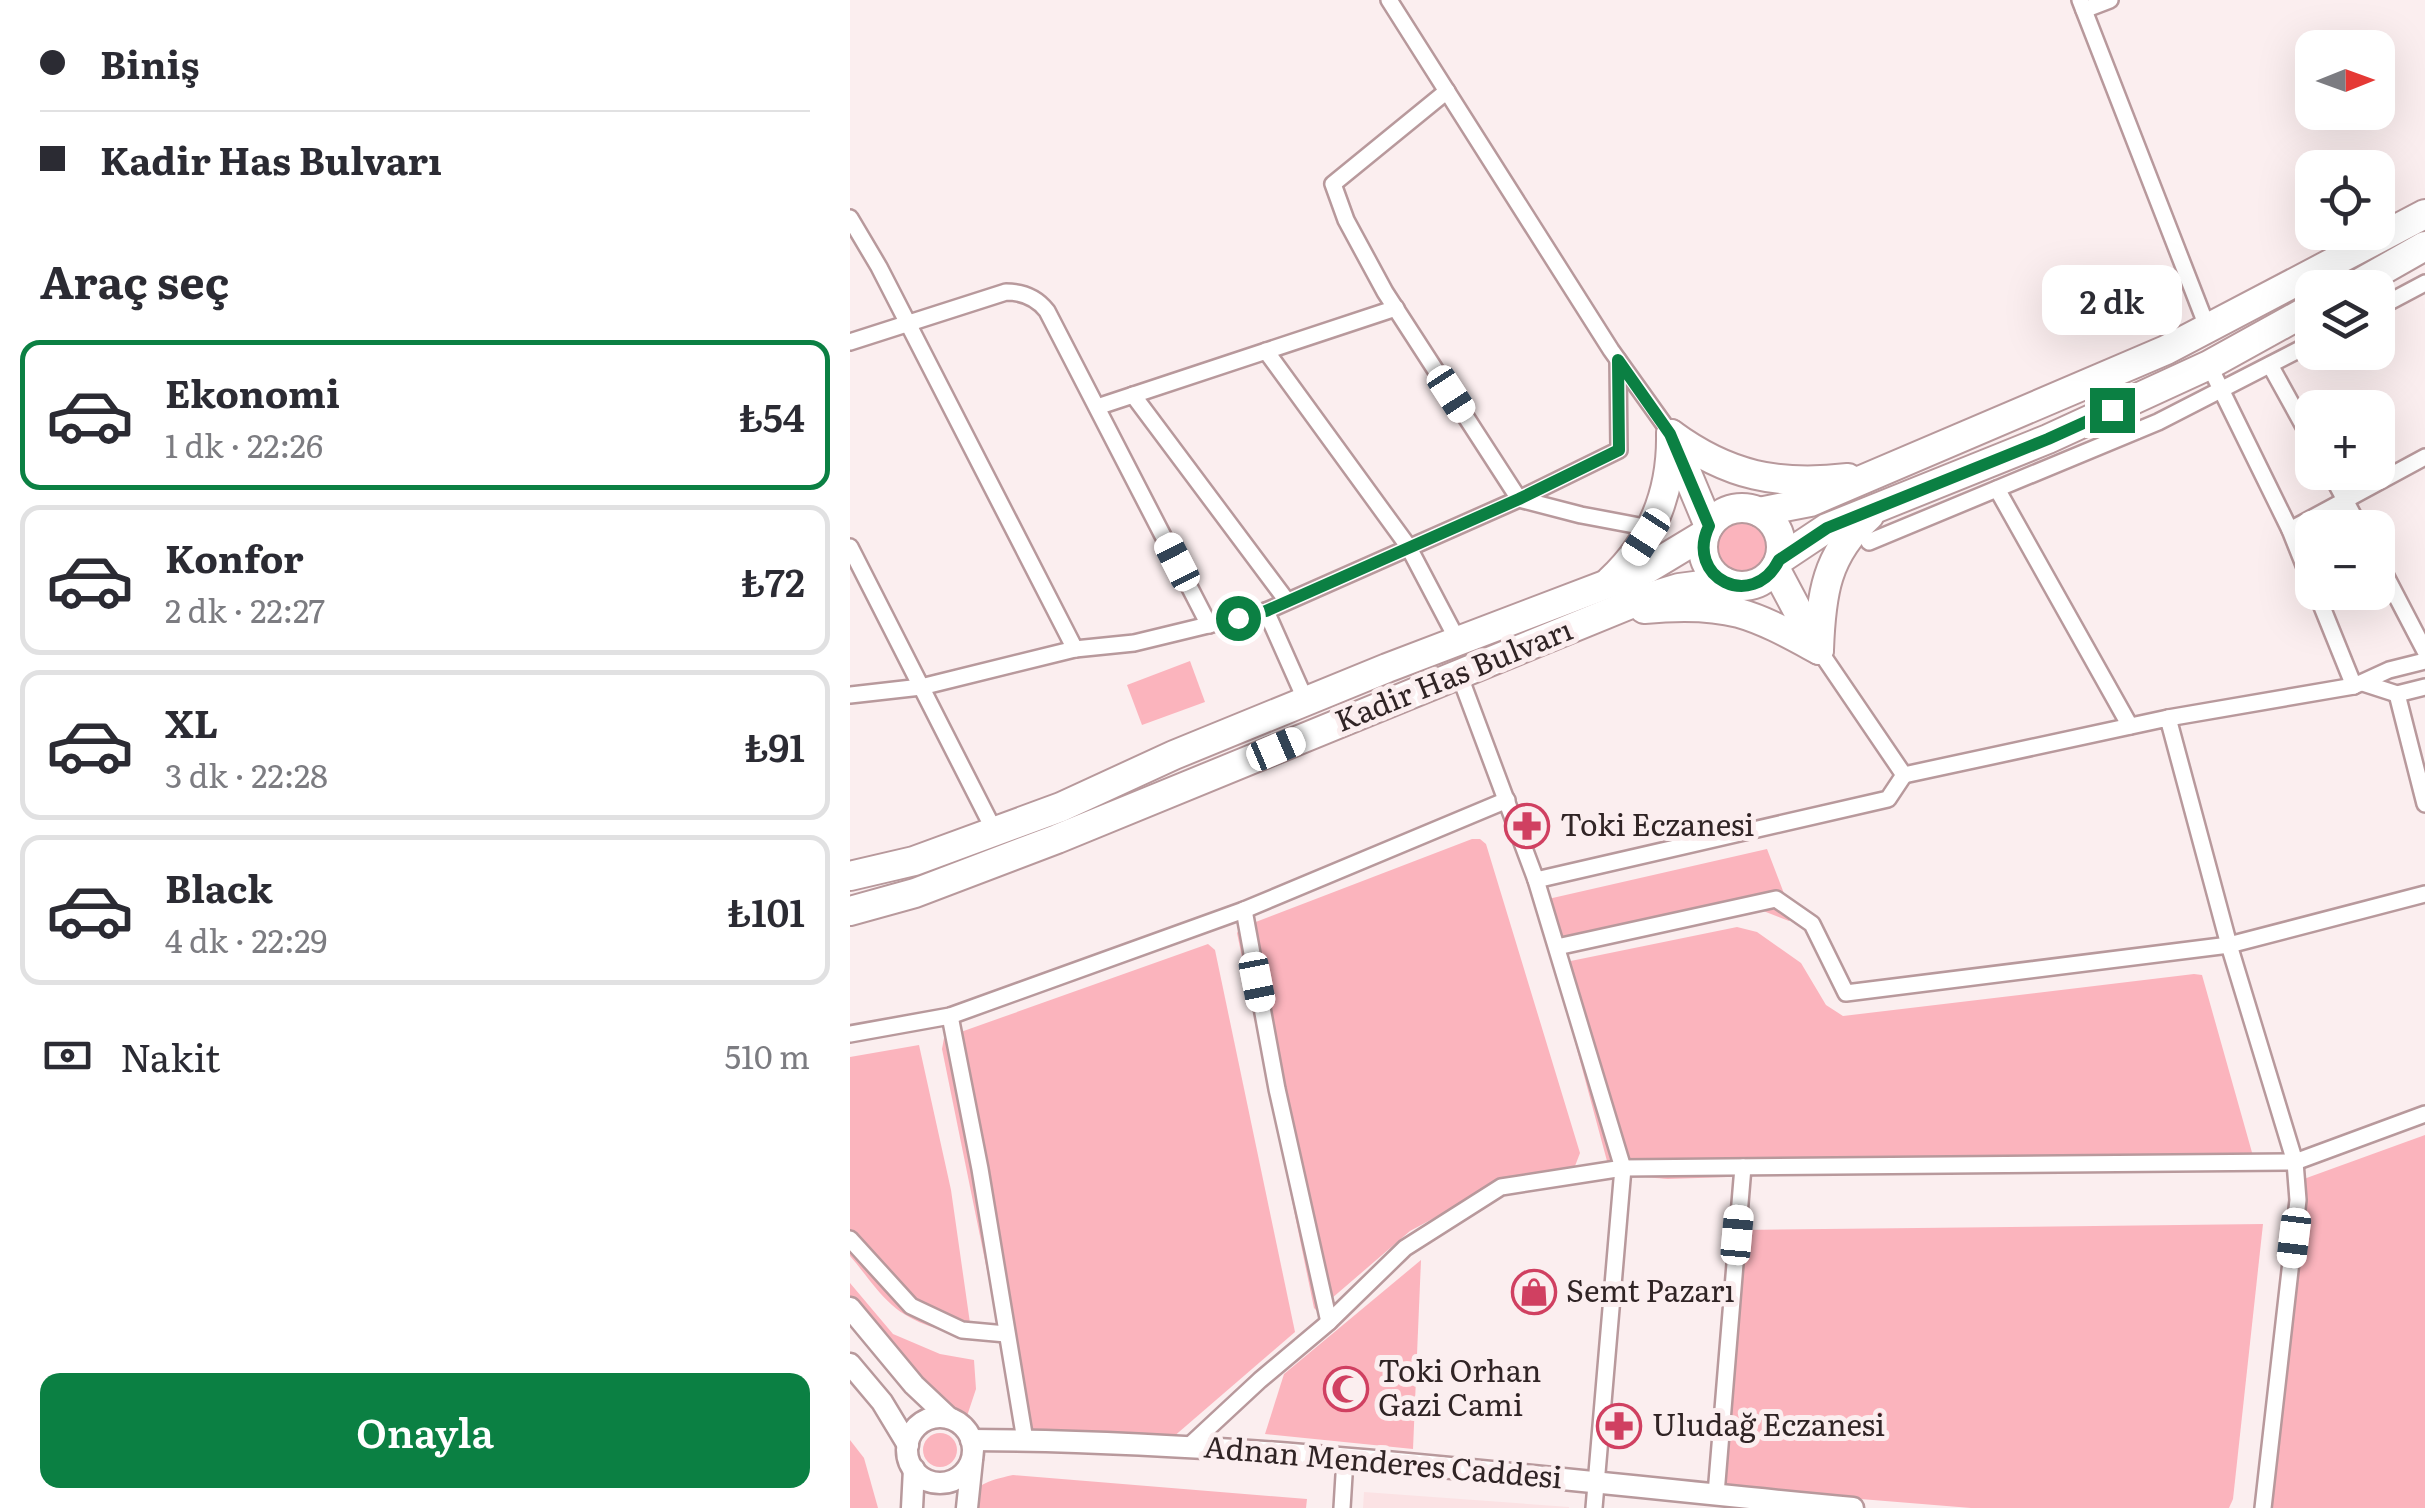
<!DOCTYPE html>
<html lang="tr">
<head>
<meta charset="utf-8">
<style>
  body { margin:0; font-family:Literata,serif; background:#f2f2f3; color:#2b2b33; height:100vh; display:flex; flex-direction:column; font-size:38px; white-space:nowrap }
  * { box-sizing:border-box; margin:0 }
  p { font-size:32px; color:#7c7c81 }
  .icon { flex:none; width:55px; height:55px; fill:none; stroke:currentColor; stroke-width:2; stroke-linecap:round; stroke-linejoin:round }
  .map { position:relative; flex:1; overflow:hidden }
  .side { display:flex; flex-direction:column; background:#fff; width:850px }
  .side>* { flex:none }
  .banner { display:grid; align-content:center; height:220px; padding:0 40px; background:#fff }
  .needle { width:65px; rotate:89deg }
  .buttons { position:absolute; left:1445px; top:30px; display:grid; gap:20px }
  .buttons a { display:grid; place-items:center; width:100px; height:100px; border-radius:20px; background:#fff; box-shadow:0 10px 40px #0002; font-size:50px }
  .end { position:absolute; width:45px; height:45px; margin:-22px; border:12px solid #0b8043; background:#fff; box-shadow:0 0 0 5px #fff }
  .from { border-radius:50% }
  .bubble { position:absolute; height:70px; border-radius:20px; background:#fff; box-shadow:0 10px 40px #0002; font-size:32px; font-weight:600; line-height:70px; text-align:center }
  .car { position:absolute; width:30px; height:60px; margin:-30px -15px; border-radius:12px; box-shadow:0 0 8px 2px #0007; background:linear-gradient(#fff 24%,#345 0 40%,#fff 0 76%,#345 0 86%,#fff 0) }
  .banner b { display:flex; align-items:center; gap:35px; height:95px; font-size:38px }
  .banner b+b { border-top:2px solid #e1e1e2 }
  .banner i { width:25px; height:25px; background:#2b2b33 }
  ul { padding:0; list-style:none }
  li { display:flex; align-items:center; gap:30px; height:150px; margin:0 20px 15px; padding:0 20px; border:5px solid #e1e1e2; border-radius:20px }
  li div { flex:1 }
  li b { display:block; font-size:38px }
  li em { font-style:normal; font-weight:600 }
  li.active { border-color:#0b8043 }
  li>.icon { width:90px; height:90px; stroke-width:1.5 }
  h2 { padding:0 40px; font-size:45px; line-height:120px }
  .pay { display:flex; align-items:center; gap:25px; height:110px; padding:0 40px; font-size:38px }
  .pay p { margin-inline-start:auto }
  .primary-button { display:flex; gap:20px; margin-top:auto; padding:20px 40px }
  .primary-button a { flex:1; height:115px; border-radius:20px; background:#0b8043; color:#fff; font-size:40px; font-weight:600; line-height:115px; text-align:center }
  main { display:flex; flex:1; min-height:0 }
  .map>svg:first-child { display:block }
</style>
</head>
<body>
<main>
<section class="side">
<div class="banner">
<b><i class="from"></i>Biniş</b>
<b><i></i>Kadir Has Bulvarı</b>
</div>
<h2>Araç seç</h2>
<ul>
<li class="active"><svg class="icon" aria-label="car" viewBox="0 0 24 24"><path d="M5 17H2v-5l4-1 3-4h7l3 4 3 1v5h-3M9 17h6M6 11h13"/><circle cx="7" cy="17" r="2"/><circle cx="17" cy="17" r="2"/></svg><div><b>Ekonomi</b><p>1 dk · 22:26</p></div><em>₺54</em></li>
<li><svg class="icon" aria-label="car" viewBox="0 0 24 24"><path d="M5 17H2v-5l4-1 3-4h7l3 4 3 1v5h-3M9 17h6M6 11h13"/><circle cx="7" cy="17" r="2"/><circle cx="17" cy="17" r="2"/></svg><div><b>Konfor</b><p>2 dk · 22:27</p></div><em>₺72</em></li>
<li><svg class="icon" aria-label="car" viewBox="0 0 24 24"><path d="M5 17H2v-5l4-1 3-4h7l3 4 3 1v5h-3M9 17h6M6 11h13"/><circle cx="7" cy="17" r="2"/><circle cx="17" cy="17" r="2"/></svg><div><b>XL</b><p>3 dk · 22:28</p></div><em>₺91</em></li>
<li><svg class="icon" aria-label="car" viewBox="0 0 24 24"><path d="M5 17H2v-5l4-1 3-4h7l3 4 3 1v5h-3M9 17h6M6 11h13"/><circle cx="7" cy="17" r="2"/><circle cx="17" cy="17" r="2"/></svg><div><b>Black</b><p>4 dk · 22:29</p></div><em>₺101</em></li>
</ul>
<div class="pay"><svg class="icon" aria-label="cash" viewBox="0 0 24 24"><path d="M3 7h18v10H3z"/><circle cx="12" cy="12" r="2"/></svg>Nakit<p>510 m</p></div>
<div class="primary-button"><a>Onayla</a></div>
</section>
<div class="map">
<svg width="1575" height="1508" viewBox="0 0 1575 1508">
  <rect width="100%" height="100%" fill="#fbeeef"/>
  <!-- built -->
  <path fill="#fbe2e4" d="M514,1492L719,1507V1508H513Z"/>
  <!-- green -->
  <g fill="#fbb4bd">
    <circle cx="892" cy="547" r="31"/>
    <path d="M340,661L355,702L292,725L277,685Z"/>
    <path d="M622,839H630L636,844L730,1153L725,1166L716,1172L649,1183L560,1231L467,1311L464,1308L387,933L390,928Z"/>
    <path d="M917,849L943,917L939,921L898,905L698,941L685,902Z"/>
    <path d="M887,927L907,932L951,963L976,1005L993,1016L1344,974L1352,975L1403,1156L1398,1160L818,1179C795,1177 776,1177 757,1161L715,1005L706,964Z"/>
    <path d="M358,944L365,950L445,1332L322,1438L307,1444L175,1429L168,1423L92,1049L94,1038Z"/>
    <path d="M69,1045L101,1190L122,1337C95,1332 63,1324 42,1305C26,1291 14,1272 0,1256V1057Z"/>
    <path d="M1575,1135V1508H1408L1451,1180Z"/>
    <path d="M1413,1224L1383,1499L1379,1508H1121L875,1488L892,1230Z"/>
    <path d="M571,1260L563,1449L415,1434L434,1374Z"/>
    <path d="M0,1283L43,1334L90,1354L124,1360L126,1389L115,1422L58,1388L34,1366L0,1326Z"/>
    <circle cx="90" cy="1450" r="17"/>
    <path d="M0,1440L14,1458L28,1508H0Z"/>
    <path d="M163,1475L457,1499L456,1508H110C126,1484 136,1481 163,1475Z"/>
  </g>
  <g fill="none" stroke-linecap="round" stroke-linejoin="round">
    <defs>
      <g id="street">
        <path d="M539,0L761,350L821,434"/>
        <path d="M1230,0L1358,329"/>
        <path d="M1234,10L1260,0"/>
        <path d="M597,91L483,184L496,220L535,292L669,499L769,450L768,360"/>
        <path d="M0,218L29,267L225,649"/>
        <path d="M1528,308L1575,283"/>
        <path d="M0,342L156,292C174,292 187,298 197,311L359,625"/>
        <path d="M416,351L558,546L608,641"/>
        <path d="M1359,365L1440,530L1462,585"/>
        <path d="M1420,365L1462,441"/>
        <path d="M283,395L437,601"/>
        <path d="M247,407L546,308"/>
        <path d="M1480,472L1510,528"/>
        <path d="M1147,489L1280,726"/>
        <path d="M1440,530L1575,457"/>
        <path d="M1019,542L1308,422L1462,343"/>
        <path d="M0,547L145,832"/>
        <path d="M1528,561L1575,651"/>
        <path d="M1466,592L1504,686"/>
        <path d="M416,611L456,701"/>
        <path d="M969,650L1054,775L1318,718L1379,945L1445,1162L1448,1200L1413,1508"/>
        <path d="M609,674L686,880L773,1168L744,1508"/>
        <path d="M1513,683L1547,694L1575,687"/>
        <path d="M1547,694L1575,804"/>
        <path d="M0,695L71,687L225,649L284,643L416,611L669,499L731,515L800,528"/>
        <path d="M1318,718L1504,686L1539,670L1575,661"/>
        <path d="M686,880L1038,799L1054,775"/>
        <path d="M394,910L427,1089L479,1322"/>
        <path d="M707,947L926,899L962,924L996,993L1379,945L1575,894"/>
        <path d="M100,1016L130,1169L175,1440"/>
        <path d="M0,1034L100,1016L394,910L657,800"/>
        <path d="M0,1239L61,1306L112,1330L156,1334"/>
        <path d="M339,1446L410,1380L479,1322L555,1248L651,1187L773,1168L1445,1162L1575,1114"/>
        <path d="M866,1494L893,1167"/>
        <path d="M492,1508L495,1459"/>
      </g>
      <g id="secondary">
        <path d="M0,1308L64,1385L99,1418"/>
        <path d="M0,1364L32,1402L58,1445"/>
        <circle cx="90" cy="1450" r="33"/>
        <path d="M121,1440C416,1441 710,1481 1003,1508"/>
        <path d="M62,1508L64,1469"/>
        <path d="M117,1508L122,1460"/>
      </g>
      <g id="highway">
        <path d="M1501,288L1575,246"/>
        <path d="M821,434C878,476 928,486 998,478"/>
        <path d="M823,440L859,526"/>
        <circle cx="892" cy="547" r="39"/>
        <path d="M909,512L960,502L1316,350L1575,214"/>
        <path d="M929,560L977,528L1198,439L1359,365L1462,308"/>
        <path d="M925,568L968,649"/>
        <path d="M760,581C802,542 822,491 821,434"/>
        <path d="M794,609C825,606 859,605 889,613C917,621 943,636 969,650"/>
        <path d="M969,650C971,594 976,555 1019,516"/>
        <path d="M0,876L64,861L211,807L324,755L537,668L797,569L855,534"/>
        <path d="M0,911L65,893L207,839L793,599L829,588L875,582"/>
      </g>
    </defs>
    <!-- street casing -->
    <use href="#street" stroke="#b8999c" stroke-width="20"/>
    <!-- secondary casing -->
    <use href="#secondary" stroke="#b8999c" stroke-width="25"/>
    <!-- highway casing -->
    <use href="#highway" stroke="#b8999c" stroke-width="32"/>
    <!-- street -->
    <use href="#street" stroke="#fff" stroke-width="15"/>
    <!-- secondary -->
    <use href="#secondary" stroke="#fff" stroke-width="20"/>
    <!-- highway -->
    <use href="#highway" stroke="#fff" stroke-width="28"/>
  </g>
  <g fill="none" stroke-linecap="round" stroke-linejoin="round">
    <!-- route -->
    <path stroke="#0b8043" stroke-width="12" d="M388,618L416,611L669,499L769,450L768,360L820,434L859,526C834,578 903,612 929,560L977,528L1198,439L1262,410"/>
  </g>
  <!-- icons -->
  <defs>
    <symbol id="pharmacy-ring" viewBox="-11 -11 22 22"><circle r="9.5" fill="#fbeeef" stroke="#d04061" stroke-width="1.5"/><path d="M-2-6h4v4h4v4h-4v4h-4v-4h-4v-4h4Z" fill="#d04061"/></symbol>
    <symbol id="shop-ring" viewBox="-11 -11 22 22"><circle r="9.5" fill="#fbeeef" stroke="#d04061" stroke-width="1.5"/><path d="M-5-2.5h2.3a2.7 3.5 0 0 1 5.4 0H5L5.5 6h-11ZM-1.5-2.5h3a1.5 2.3 0 0 0-3 0Z" fill="#d04061"/></symbol>
    <symbol id="mosque-ring" viewBox="-11 -11 22 22"><circle r="9.5" fill="#fbeeef" stroke="#d04061" stroke-width="1.5"/><path d="M3.5-4.9A6 6 0 1 0 3.5 4.9A5 5 0 1 1 3.5-4.9Z" fill="#d04061"/></symbol>
  </defs>
  <g fill-rule="evenodd">
    <use href="#pharmacy-ring" x="652" y="801" width="50" height="50"/>
    <use href="#shop-ring" x="659" y="1267" width="50" height="50"/>
    <use href="#mosque-ring" x="471" y="1364" width="50" height="50"/>
    <use href="#pharmacy-ring" x="744" y="1401" width="50" height="50"/>
  </g>
  <g text-anchor="middle" stroke-width="10" stroke-linejoin="round" paint-order="stroke">
    <!-- street labels -->
    <g font-size="30" fill="#302425" stroke="#fbeeef">
      <text transform="translate(604 676) rotate(-22)" y="10">Kadir Has Bulvarı</text>
      <text transform="translate(533 1463) rotate(5)" y="10">Adnan Menderes Caddesi</text>
    </g>
    <!-- poi labels -->
    <g font-size="30" fill="#302425" stroke="#fbeeef" text-anchor="start">
      <text x="710" y="836">Toki Eczanesi</text>
      <text x="716" y="1302">Semt Pazarı</text>
      <text x="528" y="1382">Toki Orhan<tspan x="528" dy="34">Gazi Cami</tspan></text>
      <text x="802" y="1436">Uludağ Eczanesi</text>
    </g>
  </g>
</svg>
<div class="buttons">
<a><svg class="needle" viewBox="-14 -14 28 28"><path d="M0-13l5 13h-10z" fill="#e53935"/><path d="M0 13l5-13h-10z" fill="#7c7c81"/></svg></a>
<a><svg class="icon" aria-label="locate" viewBox="0 0 24 24"><circle cx="12" cy="12" r="6"/><path d="M12 2v4M12 18v4M2 12h4M18 12h4"/></svg></a>
<a><svg class="icon" aria-label="layers" viewBox="0 0 24 24"><path d="M12 4l9 5-9 5-9-5zM3 14l9 5 9-5"/></svg></a>
<a>+</a>
<a>−</a>
</div>
<i class="end from" style="left:388px;top:618px"></i>
<i class="end" style="left:1262px;top:410px"></i>
<div class="bubble" style="left:1192px;top:265px;width:140px">2 dk</div>
<i class="car" style="left:601px;top:394px;rotate:147deg"></i>
<i class="car" style="left:796px;top:537px;rotate:213deg"></i>
<i class="car" style="left:327px;top:562px;rotate:333deg"></i>
<i class="car" style="left:426px;top:749px;rotate:67deg"></i>
<i class="car" style="left:407px;top:982px;rotate:169deg"></i>
<i class="car" style="left:887px;top:1235px;rotate:5deg"></i>
<i class="car" style="left:1444px;top:1238px;rotate:187deg"></i>
</div>
</main>
</body>
</html>
